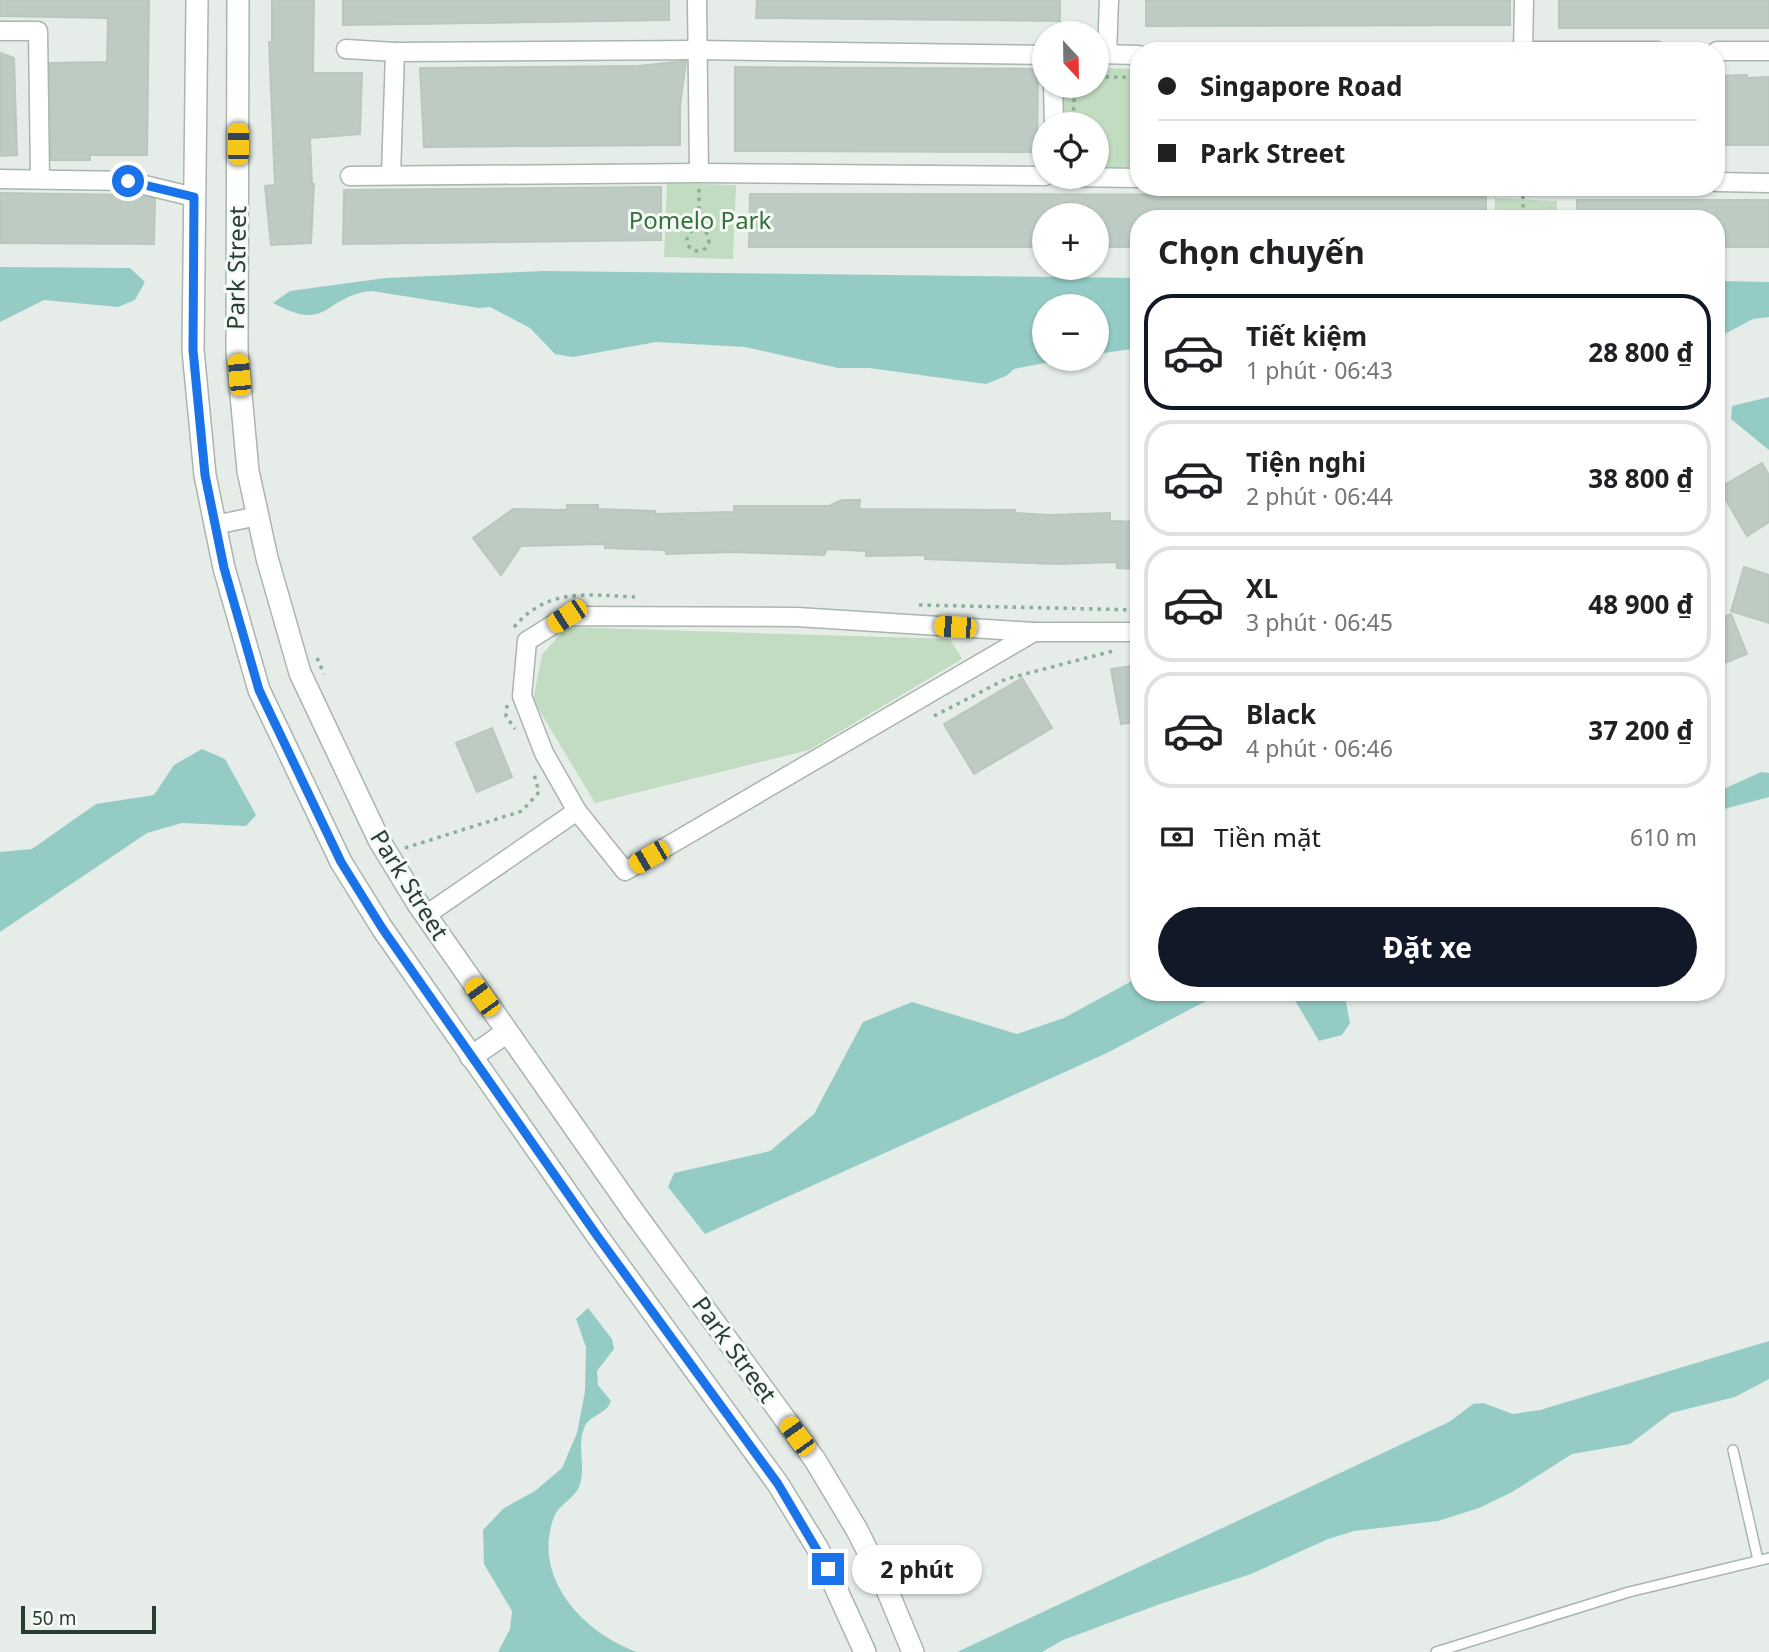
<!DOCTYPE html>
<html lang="vi">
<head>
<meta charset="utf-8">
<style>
  body { margin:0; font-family:"Noto Sans",sans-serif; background:#f6f6f6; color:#202124; height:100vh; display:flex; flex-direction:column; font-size:26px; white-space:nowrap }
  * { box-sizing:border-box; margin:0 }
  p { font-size:23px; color:#757577 }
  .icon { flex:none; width:38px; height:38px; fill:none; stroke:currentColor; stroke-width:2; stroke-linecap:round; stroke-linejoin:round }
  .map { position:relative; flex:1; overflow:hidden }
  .panel { position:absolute; left:1130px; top:210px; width:595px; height:791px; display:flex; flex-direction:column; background:#fff; border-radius:28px; box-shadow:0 2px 5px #0004 }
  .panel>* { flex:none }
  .hud { position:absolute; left:1130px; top:42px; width:595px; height:154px; border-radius:28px; box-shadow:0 2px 5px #0004; display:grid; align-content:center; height:154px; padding:0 28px; background:#fff }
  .needle { width:46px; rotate:158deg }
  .controls { position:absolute; left:1032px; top:21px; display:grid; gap:14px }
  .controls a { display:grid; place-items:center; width:77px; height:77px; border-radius:50%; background:#fff; box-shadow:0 2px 5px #0004; font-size:35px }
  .scale { position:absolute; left:21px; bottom:18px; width:135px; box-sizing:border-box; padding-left:7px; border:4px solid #273e31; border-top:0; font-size:19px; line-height:24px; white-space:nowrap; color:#273e31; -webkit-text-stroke:5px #f6faf7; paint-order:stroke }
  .end { position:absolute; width:32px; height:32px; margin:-16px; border:9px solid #1a73e8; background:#fff; box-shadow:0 0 0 4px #fff }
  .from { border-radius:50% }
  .bubble { position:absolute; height:49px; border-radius:24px; background:#fff; box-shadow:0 2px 5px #0004; font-size:23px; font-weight:700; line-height:49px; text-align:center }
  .car { position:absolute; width:21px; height:42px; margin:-21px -10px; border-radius:9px; box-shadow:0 0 5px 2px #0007; background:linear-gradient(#f5c518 24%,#345 0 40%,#f5c518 0 76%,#345 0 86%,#f5c518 0) }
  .hud b { display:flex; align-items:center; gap:24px; height:66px; font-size:26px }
  .hud b+b { border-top:2px solid #e0e0e0 }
  .hud i { width:18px; height:18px; background:#202124 }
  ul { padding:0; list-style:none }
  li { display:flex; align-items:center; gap:21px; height:116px; margin:0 14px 10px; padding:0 14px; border:4px solid #e0e0e0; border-radius:28px }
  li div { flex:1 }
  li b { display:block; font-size:26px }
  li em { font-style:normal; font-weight:700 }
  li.active { border-color:#111827 }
  li>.icon { width:63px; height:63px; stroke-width:1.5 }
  h2 { padding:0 28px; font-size:32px; line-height:84px }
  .pay { display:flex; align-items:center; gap:18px; height:77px; padding:0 28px; font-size:26px }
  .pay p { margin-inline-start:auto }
  .action { display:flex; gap:14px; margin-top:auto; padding:14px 28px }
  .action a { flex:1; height:80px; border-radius:42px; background:#111827; color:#fff; font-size:28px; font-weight:700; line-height:80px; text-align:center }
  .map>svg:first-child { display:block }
</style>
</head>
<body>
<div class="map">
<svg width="1769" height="1652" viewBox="0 0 1769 1652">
  <rect width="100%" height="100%" fill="#e6ede8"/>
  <!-- green -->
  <g fill="#c2dcc1">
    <path d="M1097,68L1139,69V173L1097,172V124H1064L1063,86H1097Z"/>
    <path d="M667,183L736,185L733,259L664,257Z"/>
    <path d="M1495,198L1557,201V219H1494Z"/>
    <path d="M566,627L950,639L962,659L809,750L595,803L533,700L542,655Z"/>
  </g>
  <!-- water -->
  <g fill="#94ccc5">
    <path d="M0,267L130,268L145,282L135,300L118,307L44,300L0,322Z"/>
    <path d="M543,271L1139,278V348L1097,354V306H1045V359H1066L1014,369L1006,376L986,384L869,368H838L745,347L656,342L573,357L555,354L530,328L490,307L479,308L372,291C322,296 330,334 273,303L290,291L385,278Z"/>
    <path d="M1717,281L1769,282V317L1753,319L1717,338Z"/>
    <path d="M1769,397V450L1731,419L1732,406Z"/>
    <path d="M202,749L225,759L256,815L246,826L182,823L147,833L0,932V852L32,849L96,804L154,795L174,765Z"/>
    <path d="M1761,772L1769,773V797L1717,811V792Z"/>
    <path d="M1139,977V992H1223L1107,1053L705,1234L668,1187L674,1173L770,1151L814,1114L863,1022L912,1002L1017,1034L1064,1018Z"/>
    <path d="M1290,992H1344L1350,1023L1342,1035L1319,1041Z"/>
    <path d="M588,1308L612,1339L614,1349L597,1371L598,1385L611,1401C607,1414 590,1415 585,1426C576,1445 586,1465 580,1484C576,1498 559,1504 554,1517C531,1578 584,1633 637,1652H498L510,1629L512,1611L484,1564L483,1530L504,1508L535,1491L562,1468L577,1433L585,1391L586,1347L576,1319Z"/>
    <path d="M1769,1341V1379L1735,1397L1671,1413L1630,1444L1572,1454L1512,1492L1479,1508L1438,1521L1354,1531L1328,1539L1251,1574L1160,1604L1063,1640L1042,1652H957L1449,1422L1473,1404L1483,1403L1513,1414L1540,1410Z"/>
  </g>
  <!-- building -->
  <g fill="#becbc3" stroke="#b9c7bd" stroke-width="2">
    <path d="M0,0H149L147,155H90V160H51L50,63L107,62L108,18L0,16Z"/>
    <path d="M272,0H314L313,73H362L360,134L310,138L312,184H314L311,243L271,245L265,186L275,185L269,42H272Z"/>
    <path d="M343,0H669V20L343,25Z"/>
    <path d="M757,0H1060V21L756,18Z"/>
    <path d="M1146,0H1510V25L1146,26Z"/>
    <rect x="1559" y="0" width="210" height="28"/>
    <path d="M0,53L14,58L17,155L0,156Z"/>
    <path d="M686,61L680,106V145L424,147L420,68L638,66Z"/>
    <path d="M735,67L1038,69L1037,152L735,151Z"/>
    <path d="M1747,75V78L1769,77V145H1717V76Z"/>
    <path d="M661,187V240L343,244L344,190Z"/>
    <path d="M0,193L136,195L155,199L154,244L0,243Z"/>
    <path d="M750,194L1486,195V219H1139V247H1097V215H1045V247H749Z"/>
    <path d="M1577,200H1769V247H1717V219H1577Z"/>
    <path d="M1762,463L1769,475V522L1747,536L1719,488Z"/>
    <path d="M842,500H860L859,509L1015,510V513L1049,515L1110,513V521L1139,522V569L1117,568V562L1057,564L925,559V555L866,556V551L827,549L824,555L733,552L666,554V550L605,548V544L521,546L501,575L473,538L513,509L567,510V505H598V509L655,511V514L734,512V506H829Z"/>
    <path d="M1744,567L1769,575V623L1731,611Z"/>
    <path d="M1731,614L1747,654L1717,666V620Z"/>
    <path d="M1139,665V721L1121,724L1111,669Z"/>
    <path d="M1022,678L1052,728L974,774L944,724Z"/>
    <path d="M492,728L512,777L477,792L456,743Z"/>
  </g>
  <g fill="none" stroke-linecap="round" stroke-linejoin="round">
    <defs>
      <g id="service">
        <path d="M1733,1450L1758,1560"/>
        <path d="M1436,1652L1629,1592L1769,1558"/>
      </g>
      <g id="minor">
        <path d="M697,0L699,173"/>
        <path d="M0,31H38L40,179"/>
        <path d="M346,49L395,52"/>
        <path d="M1521,51H1657"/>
        <path d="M1523,51L1524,0"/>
        <path d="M1717,51H1769"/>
        <path d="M1097,54L1139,55"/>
        <path d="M1107,54L1109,0"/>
        <path d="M1053,86L1054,124"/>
        <path d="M391,175L395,52L697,50L1045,55"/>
        <path d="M350,176L699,173L1045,176"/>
        <path d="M1066,177L1139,178"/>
        <path d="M0,179L128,181L194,197"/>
        <path d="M1717,182L1769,183"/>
        <path d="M215,525L258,516"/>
        <path d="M577,811L544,753L522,696L527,641L567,616L797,617L1034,632H1139"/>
        <path d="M426,915L577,811L625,871L1034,632"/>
      </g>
      <g id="tertiary">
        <path d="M197,0L193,350L205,475L224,568L259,690L341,862L382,928L598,1237L778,1484L818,1549L865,1652"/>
        <path d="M238,0L237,351L248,471L267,558L300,673L379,840L418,904L633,1211L815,1460L857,1530L888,1592L913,1652"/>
        <path d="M471,1057L507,1032"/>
      </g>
    </defs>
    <!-- service casing -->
    <use href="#service" stroke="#a9b5ad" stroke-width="12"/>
    <!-- minor casing -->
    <use href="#minor" stroke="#a9b5ad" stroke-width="21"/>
    <!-- tertiary casing -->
    <use href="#tertiary" stroke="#a9b5ad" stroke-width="24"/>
    <!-- path -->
    <g stroke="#8aae98" stroke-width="3.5" stroke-dasharray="3.5 5" stroke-linecap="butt">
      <path d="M1097,77H1124L1136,83V159L1133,161"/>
      <path d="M1073,119L1075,86"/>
      <path d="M1523,187V219"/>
      <path d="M699,189V229"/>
      <circle cx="698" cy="240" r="11"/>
      <path d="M919,605L1139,610"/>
      <path d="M514,627C548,587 588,595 635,597"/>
      <path d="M317,658L324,674"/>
      <path d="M507,705L506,716L515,729"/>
      <path d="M934,716L1006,679L1113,651"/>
      <path d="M405,848L522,811L539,792L534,774"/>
    </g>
    <!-- service -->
    <use href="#service" stroke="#fff" stroke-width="9"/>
    <!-- minor -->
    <use href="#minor" stroke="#fff" stroke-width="18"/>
    <!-- tertiary -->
    <use href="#tertiary" stroke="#fff" stroke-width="21"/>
  </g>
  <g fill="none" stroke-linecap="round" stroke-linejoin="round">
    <!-- route -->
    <path stroke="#1a73e8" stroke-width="9" d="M128,181L194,197L193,350L205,475L224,568L259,690L341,862L382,928L598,1237L778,1484L828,1569"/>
  </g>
  <g text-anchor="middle" stroke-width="6" stroke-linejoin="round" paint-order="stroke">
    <!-- park labels -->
    <g font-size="24" fill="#35713b" stroke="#f6faf7">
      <text x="700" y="229">Pomelo Park</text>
    </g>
    <!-- street labels -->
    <g font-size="24" fill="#273e31" stroke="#f6faf7">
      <text transform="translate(237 268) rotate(-89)" y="8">Park Street</text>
      <text transform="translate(409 885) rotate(58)" y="8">Park Street</text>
      <text transform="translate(734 1350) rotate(54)" y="8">Park Street</text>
    </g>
  </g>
</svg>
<div class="controls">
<a><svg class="needle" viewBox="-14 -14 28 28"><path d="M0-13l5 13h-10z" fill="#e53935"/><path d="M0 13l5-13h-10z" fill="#757577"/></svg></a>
<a><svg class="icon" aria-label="locate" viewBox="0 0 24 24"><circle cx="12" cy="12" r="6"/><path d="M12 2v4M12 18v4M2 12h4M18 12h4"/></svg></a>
<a>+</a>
<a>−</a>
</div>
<div class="scale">50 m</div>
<i class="end from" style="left:128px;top:181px"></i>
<i class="end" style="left:828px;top:1569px"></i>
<div class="bubble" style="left:852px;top:1545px;width:130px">2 phút</div>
<i class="car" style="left:238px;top:144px;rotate:0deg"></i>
<i class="car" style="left:239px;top:375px;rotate:355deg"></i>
<i class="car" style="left:567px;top:616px;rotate:237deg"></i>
<i class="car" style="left:955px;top:627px;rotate:274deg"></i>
<i class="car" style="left:649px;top:857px;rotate:240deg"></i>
<i class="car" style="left:482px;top:997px;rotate:324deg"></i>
<i class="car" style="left:797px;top:1436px;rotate:324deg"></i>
<div class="hud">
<b><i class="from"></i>Singapore Road</b>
<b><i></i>Park Street</b>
</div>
<section class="panel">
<h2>Chọn chuyến</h2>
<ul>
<li class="active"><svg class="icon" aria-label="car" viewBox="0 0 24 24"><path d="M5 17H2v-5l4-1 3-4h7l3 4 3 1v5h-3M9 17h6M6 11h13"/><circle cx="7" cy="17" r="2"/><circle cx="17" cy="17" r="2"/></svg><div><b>Tiết kiệm</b><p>1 phút · 06:43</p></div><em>28 800 ₫</em></li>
<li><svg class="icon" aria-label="car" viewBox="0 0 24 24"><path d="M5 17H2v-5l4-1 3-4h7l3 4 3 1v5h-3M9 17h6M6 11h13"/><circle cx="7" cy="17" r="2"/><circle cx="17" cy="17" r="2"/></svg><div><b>Tiện nghi</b><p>2 phút · 06:44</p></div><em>38 800 ₫</em></li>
<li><svg class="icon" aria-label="car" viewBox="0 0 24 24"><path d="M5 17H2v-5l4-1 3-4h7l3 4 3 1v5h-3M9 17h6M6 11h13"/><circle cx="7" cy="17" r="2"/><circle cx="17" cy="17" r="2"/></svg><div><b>XL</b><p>3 phút · 06:45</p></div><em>48 900 ₫</em></li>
<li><svg class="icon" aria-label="car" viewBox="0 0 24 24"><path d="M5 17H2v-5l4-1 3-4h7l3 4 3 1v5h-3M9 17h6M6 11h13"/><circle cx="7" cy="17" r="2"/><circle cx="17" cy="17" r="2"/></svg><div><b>Black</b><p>4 phút · 06:46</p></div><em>37 200 ₫</em></li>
</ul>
<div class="pay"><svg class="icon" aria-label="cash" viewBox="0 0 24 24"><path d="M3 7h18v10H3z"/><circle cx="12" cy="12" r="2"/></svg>Tiền mặt<p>610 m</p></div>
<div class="action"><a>Đặt xe</a></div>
</section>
</div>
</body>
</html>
